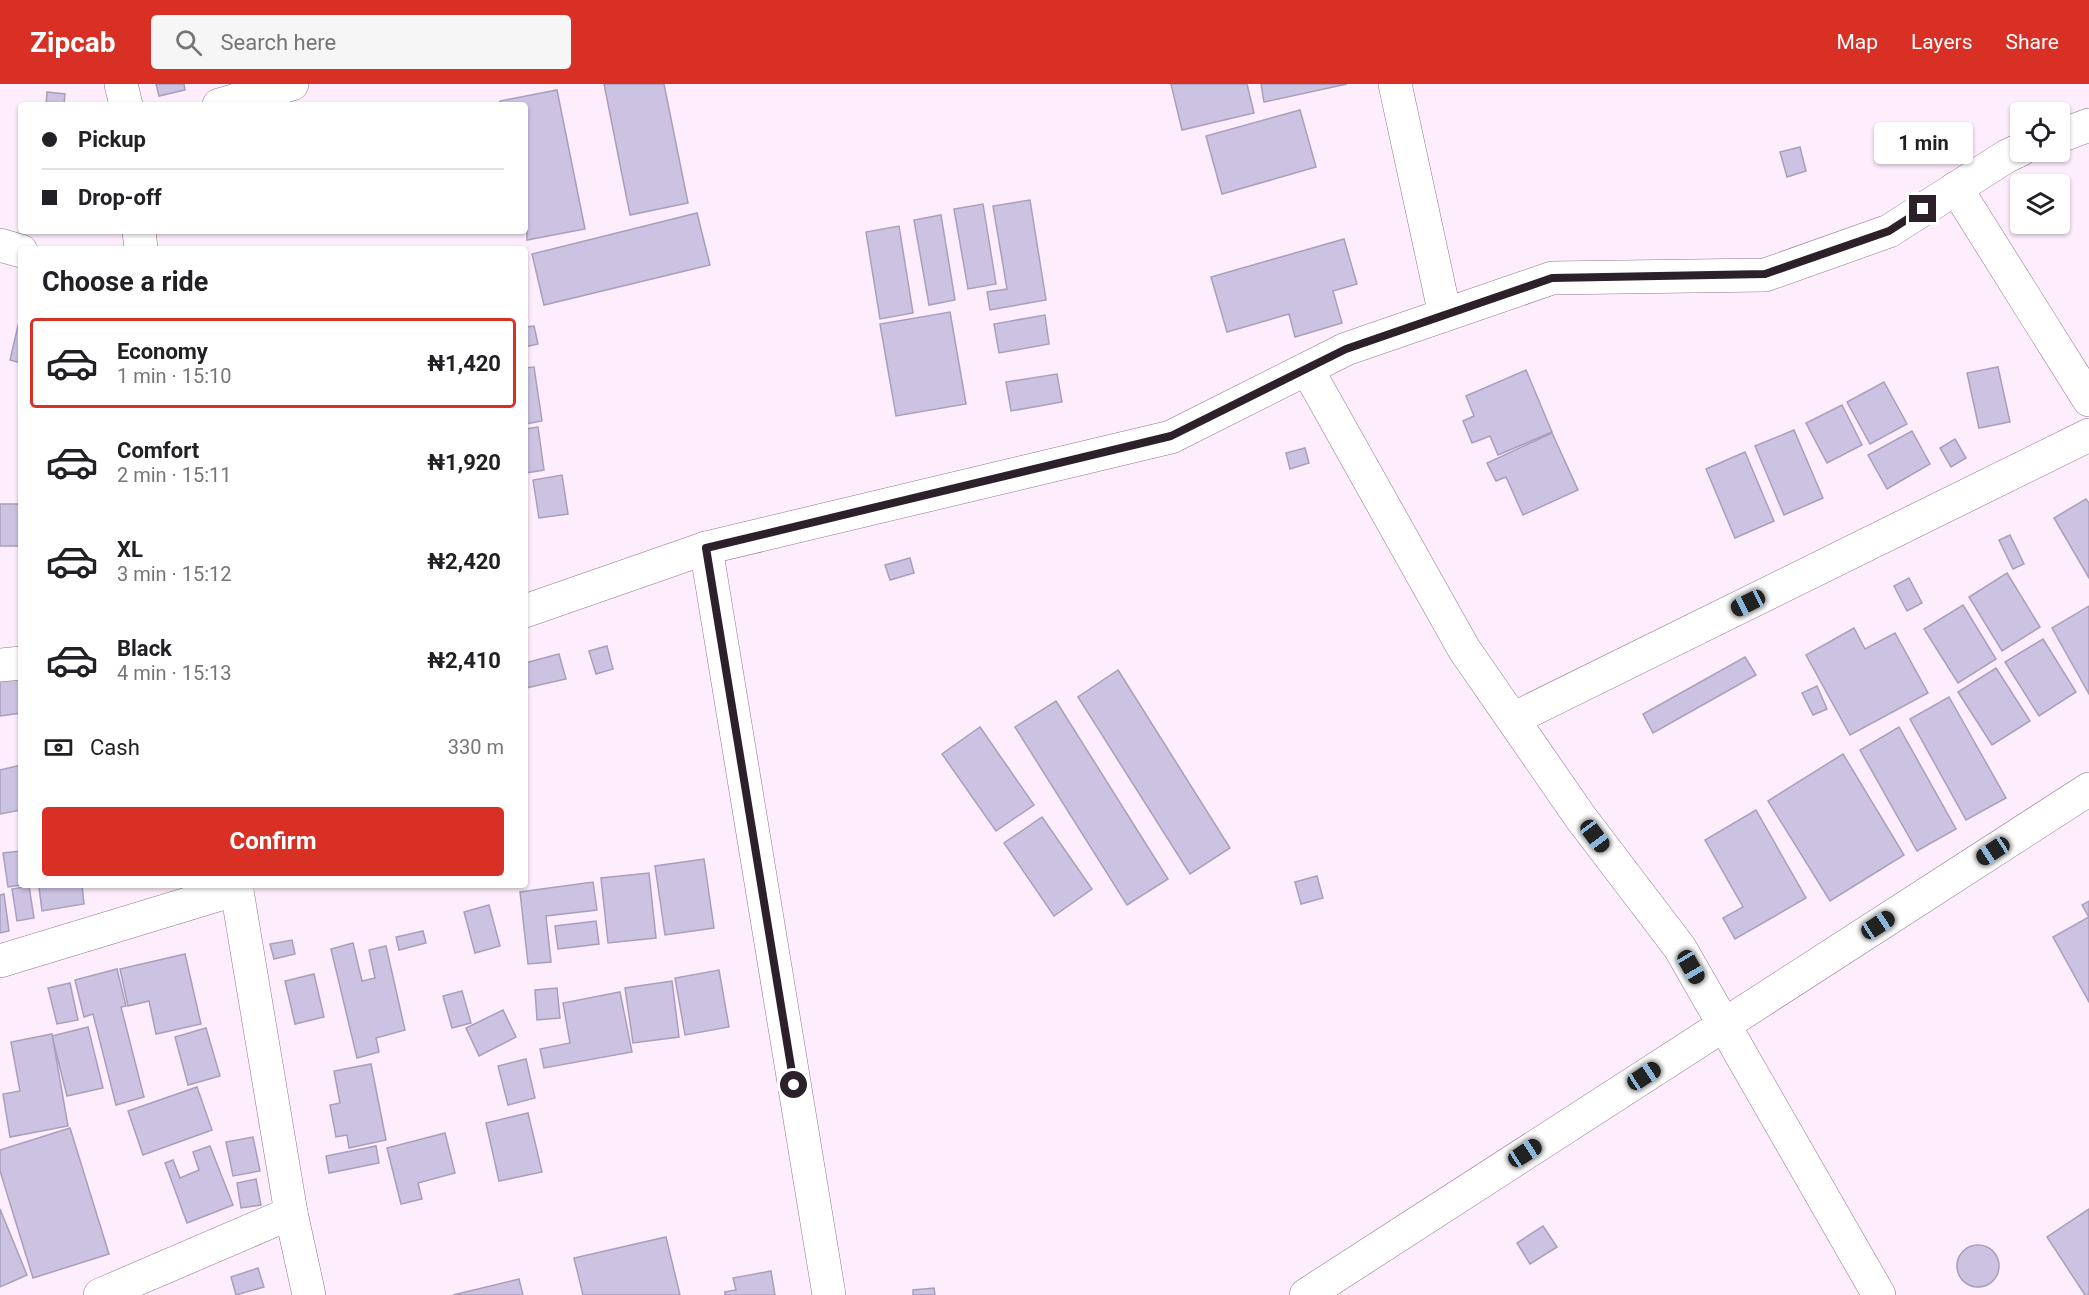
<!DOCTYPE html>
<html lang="en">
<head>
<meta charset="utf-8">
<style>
  body { margin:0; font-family:Roboto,sans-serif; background:#f6f6f6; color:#202124; height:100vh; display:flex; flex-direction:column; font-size:22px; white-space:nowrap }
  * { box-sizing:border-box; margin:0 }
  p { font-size:20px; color:#757577 }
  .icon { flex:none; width:33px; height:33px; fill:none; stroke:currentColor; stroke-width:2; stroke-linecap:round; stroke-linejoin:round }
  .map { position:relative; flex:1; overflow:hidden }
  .details { position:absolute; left:18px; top:162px; width:510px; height:642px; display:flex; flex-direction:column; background:#fff; border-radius:6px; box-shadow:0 2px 4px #0004 }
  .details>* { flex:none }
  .guide { position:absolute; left:18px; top:18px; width:510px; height:132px; border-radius:6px; box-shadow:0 2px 4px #0004; display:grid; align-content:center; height:132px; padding:0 24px; background:#fff }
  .buttons { position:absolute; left:2010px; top:18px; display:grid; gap:12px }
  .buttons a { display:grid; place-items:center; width:60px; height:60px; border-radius:6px; background:#fff; box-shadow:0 2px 4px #0004; font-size:30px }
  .end { position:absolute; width:27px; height:27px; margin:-14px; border:8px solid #2c212a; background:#fff; box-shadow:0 0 0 3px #fff }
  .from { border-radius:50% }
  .bubble { position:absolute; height:42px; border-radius:6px; background:#fff; box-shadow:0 2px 4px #0004; font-size:20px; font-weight:700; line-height:42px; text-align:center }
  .car { position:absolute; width:18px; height:36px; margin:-18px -9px; border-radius:8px; box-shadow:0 0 4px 2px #0007; background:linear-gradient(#222 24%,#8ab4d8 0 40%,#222 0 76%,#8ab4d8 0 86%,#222 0) }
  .guide b { display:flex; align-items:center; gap:21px; height:57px; font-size:22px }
  .guide b+b { border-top:2px solid #e0e0e0 }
  .guide i { width:15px; height:15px; background:#202124 }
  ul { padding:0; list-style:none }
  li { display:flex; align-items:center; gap:18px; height:90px; margin:0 12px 9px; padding:0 12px; border:3px solid transparent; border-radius:6px }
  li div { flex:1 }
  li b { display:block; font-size:22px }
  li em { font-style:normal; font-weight:700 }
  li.active { border-color:#d93025 }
  li>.icon { width:54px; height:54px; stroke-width:1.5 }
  h2 { padding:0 24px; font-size:27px; line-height:72px }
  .pay { display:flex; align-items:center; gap:15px; height:66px; padding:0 24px; font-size:22px }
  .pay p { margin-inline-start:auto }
  .cta { display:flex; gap:12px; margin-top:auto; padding:12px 24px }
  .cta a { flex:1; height:69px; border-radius:6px; background:#d93025; color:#fff; font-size:24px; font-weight:700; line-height:69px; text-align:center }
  header { display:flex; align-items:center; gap:36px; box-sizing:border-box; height:84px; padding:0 30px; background:#d93025; color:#fff }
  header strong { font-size:28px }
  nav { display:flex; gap:33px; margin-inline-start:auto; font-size:21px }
  .search { width:420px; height:54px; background:#f6f6f6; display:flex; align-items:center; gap:15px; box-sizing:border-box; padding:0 21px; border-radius:6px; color:#757577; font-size:22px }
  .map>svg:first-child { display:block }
</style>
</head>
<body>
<header>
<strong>Zipcab</strong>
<div class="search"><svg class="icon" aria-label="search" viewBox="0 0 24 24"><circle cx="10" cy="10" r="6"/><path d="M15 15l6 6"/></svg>Search here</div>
<nav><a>Map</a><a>Layers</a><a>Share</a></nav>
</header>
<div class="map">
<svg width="2089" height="1211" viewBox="0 0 2089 1211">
  <rect width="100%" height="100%" fill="#feedfc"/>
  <!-- building -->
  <g fill="#ccc2e2" stroke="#a89fbd" stroke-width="1.5">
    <path d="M156,0H184L185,6L159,12Z"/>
    <path d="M604,0H664L688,119L630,131Z"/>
    <path d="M1171,0H1247L1254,29L1182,46Z"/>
    <path d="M1261,0H1347L1264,18Z"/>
    <path d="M557,6L585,145L527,156L525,21H500V17Z"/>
    <path d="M47,8L65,10L64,21H46Z"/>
    <path d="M1300,26L1316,83L1222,110L1206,52Z"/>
    <path d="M1800,63L1806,87L1787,93L1780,68Z"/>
    <path d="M1030,116L1046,216L990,226L987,208L1007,205L993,122Z"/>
    <path d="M983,120L996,200L968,205L954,125Z"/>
    <path d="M697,129L710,181L544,221L532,170Z"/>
    <path d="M941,131L955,216L929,221L914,136Z"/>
    <path d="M899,142L913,229L880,235L866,148Z"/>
    <path d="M1344,155L1357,200L1333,207L1342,239L1295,253L1289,230L1227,248L1211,193Z"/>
    <path d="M950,228L966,320L896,332L880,240Z"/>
    <path d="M21,229V279L10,276Z"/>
    <path d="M1045,231L1049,260L999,269L994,240Z"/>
    <path d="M534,242L538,260L525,263V243Z"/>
    <path d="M534,283L542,337L525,340V284Z"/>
    <path d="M1998,283L2010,338L1979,344L1967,289Z"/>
    <path d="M1526,286L1552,348L1498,371L1490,352L1472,359L1463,337L1474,332L1466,312Z"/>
    <path d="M1057,290L1062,318L1011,327L1006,298Z"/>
    <path d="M1884,298L1907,340L1870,360L1847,318Z"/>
    <path d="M1842,321L1862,361L1827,379L1806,339Z"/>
    <path d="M538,343L544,386L525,389V345Z"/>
    <path d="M1794,346L1823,414L1784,431L1755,362Z"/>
    <path d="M1912,347L1930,380L1887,405L1868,371Z"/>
    <path d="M1552,349L1578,406L1523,431L1506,393L1496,397L1487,379Z"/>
    <path d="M1955,355L1966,374L1951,383L1940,364Z"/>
    <path d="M1305,364L1309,379L1290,385L1286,369Z"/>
    <path d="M1745,368L1774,437L1735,454L1706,385Z"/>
    <path d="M562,391L568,430L539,434L533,396Z"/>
    <path d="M2086,415L2089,419V494L2054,434Z"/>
    <rect x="0" y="420" width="21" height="42"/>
    <path d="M2010,451L2024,480L2013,485L1999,456Z"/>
    <path d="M910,474L914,489L890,496L885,481Z"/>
    <path d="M2007,489L2040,543L2002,567L1969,513Z"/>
    <path d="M1909,494L1922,519L1907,527L1894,502Z"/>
    <path d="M1963,521L1996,575L1958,599L1924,545Z"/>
    <path d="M2089,522V610L2052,544Z"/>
    <path d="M1854,544L1865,565L1895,549L1928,609L1850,651L1806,571Z"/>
    <path d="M2043,555L2076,608L2039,632L2005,578Z"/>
    <path d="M607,562L613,585L596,590L589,567Z"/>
    <path d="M559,570L566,595L526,604L525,579Z"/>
    <path d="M1745,573L1756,591L1653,649L1643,630Z"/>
    <path d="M1996,584L2030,637L1992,661L1958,608Z"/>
    <path d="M21,585V629L0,632V588Z"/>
    <path d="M1118,586L1230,764L1190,790L1078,613Z"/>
    <path d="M1817,602L1827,625L1813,631L1802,609Z"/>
    <path d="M1949,613L2006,714L1966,736L1910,635Z"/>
    <path d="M1056,617L1168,795L1127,821L1015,643Z"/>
    <path d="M980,643L1034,721L996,747L942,670Z"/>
    <path d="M1899,643L1956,745L1917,767L1860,666Z"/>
    <path d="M1843,670L1904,771L1830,817L1768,717Z"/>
    <path d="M21,681V726L0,730V686Z"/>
    <path d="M1756,726L1806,814L1735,855L1723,834L1743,823L1705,756Z"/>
    <path d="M1042,733L1092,805L1054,832L1004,759Z"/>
    <path d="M21,767V801L8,803L3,769Z"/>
    <path d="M704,775L714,844L665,851L655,782Z"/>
    <path d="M649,789L656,854L608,859L601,794Z"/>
    <path d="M1317,792L1323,814L1301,820L1295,798Z"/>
    <path d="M593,798L597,826L546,832L551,878L528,880L520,808Z"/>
    <path d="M51,801H82L84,820L42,827L39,803Z"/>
    <path d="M29,802L34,834L17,837L12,805Z"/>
    <path d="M4,810L9,847L0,849V811Z"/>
    <path d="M2089,817V918L2053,853L2089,833L2082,821Z"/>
    <path d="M489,821L500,862L475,869L464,828Z"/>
    <path d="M596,837L599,860L558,865L555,842Z"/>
    <path d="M423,847L426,859L399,866L396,853Z"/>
    <path d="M292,856L295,870L274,875L270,860Z"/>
    <path d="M353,859L362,897L375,894L369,866L386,862L405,946L376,954L379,968L357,974L331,865Z"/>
    <path d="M185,870L201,940L156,950L149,917L128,922L120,885Z"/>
    <path d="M117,885L126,922L121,923L144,1013L116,1021L93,930L84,933L75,896Z"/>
    <path d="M719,886L729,943L685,951L675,894Z"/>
    <path d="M314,890L324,933L295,940L285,897Z"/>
    <path d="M672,897L679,953L633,959L625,904Z"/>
    <path d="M70,899L78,936L57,940L48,904Z"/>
    <path d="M557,904L560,934L537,936L535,906Z"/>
    <path d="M462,907L471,939L452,944L443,912Z"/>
    <path d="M620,908L632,968L544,984L540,965L570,959L563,919Z"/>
    <path d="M503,926L516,953L479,972L466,944Z"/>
    <path d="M88,943L103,1004L67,1012L52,952Z"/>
    <path d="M206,944L220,992L188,1001L175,953Z"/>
    <path d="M52,950L68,1042L10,1053L3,1010L20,1007L11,958Z"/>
    <path d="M526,975L535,1014L508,1021L498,982Z"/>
    <path d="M371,980L386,1056L349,1064L347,1051L336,1053L330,1021L340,1019L334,987Z"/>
    <path d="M197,1003L212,1046L143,1071L128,1027Z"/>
    <path d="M528,1029L542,1088L499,1097L486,1039Z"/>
    <path d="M70,1044L109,1170L33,1194L0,1087V1066Z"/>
    <path d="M445,1049L455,1089L418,1099L422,1115L401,1120L387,1064Z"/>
    <path d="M253,1053L260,1087L233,1092L226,1058Z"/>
    <path d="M210,1062L233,1121L187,1139L165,1079L173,1076L180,1094L199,1086L193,1068Z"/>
    <path d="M376,1062L379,1079L329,1089L326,1072Z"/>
    <path d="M256,1095L261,1121L241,1124L237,1099Z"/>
    <path d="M0,1125L27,1191L0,1203Z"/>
    <path d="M2089,1125V1211H2085L2047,1153Z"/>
    <path d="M1543,1142L1557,1163L1530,1180L1517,1159Z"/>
    <path d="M666,1153L680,1211H583L574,1174Z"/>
    <circle cx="1978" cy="1182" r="21"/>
    <path d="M258,1184L264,1203L236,1211L231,1193Z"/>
    <path d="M771,1187L775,1211H725V1208L736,1206L733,1194Z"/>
    <path d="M519,1195L523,1211H453Z"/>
    <path d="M934,1204L935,1211H913V1206Z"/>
  </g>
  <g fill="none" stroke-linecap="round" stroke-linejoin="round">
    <defs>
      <g id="street">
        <path d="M121,0L126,21"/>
        <path d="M1395,0L1445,231"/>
        <path d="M219,21L292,0"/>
        <path d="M2060,52L2089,41"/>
        <path d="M1956,104L2089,316"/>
        <path d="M139,147L141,165"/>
        <path d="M0,161L21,167"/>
        <path d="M1307,285L1464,565L1581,734L1680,864L1879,1211"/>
        <path d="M706,464L829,1211"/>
        <path d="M525,527L706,464L1171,353L1346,265L1552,194L1765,191L1889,147L2007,72L2020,66"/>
        <path d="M0,581L21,579"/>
        <path d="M1513,635L2089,351"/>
        <path d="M236,801L291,1129L309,1211"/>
        <path d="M0,877L237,805"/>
        <path d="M100,1211L291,1129"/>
        <path d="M1306,1211L2089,705"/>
      </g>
    </defs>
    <!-- street casing -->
    <use href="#street" stroke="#8f768c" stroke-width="34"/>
    <!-- street -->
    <use href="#street" stroke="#fff" stroke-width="33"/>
  </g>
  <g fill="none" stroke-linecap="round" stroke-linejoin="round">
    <!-- route -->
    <path stroke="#2c212a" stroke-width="8" d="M794,1001L706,464L1171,352L1346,265L1552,194L1765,190L1889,147L1923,125"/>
  </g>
</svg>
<div class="buttons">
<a><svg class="icon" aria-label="locate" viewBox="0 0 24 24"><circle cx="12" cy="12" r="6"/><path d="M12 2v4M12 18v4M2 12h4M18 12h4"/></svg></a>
<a><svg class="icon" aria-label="layers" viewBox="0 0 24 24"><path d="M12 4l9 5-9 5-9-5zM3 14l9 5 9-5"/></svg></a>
</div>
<i class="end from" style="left:794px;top:1001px"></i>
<i class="end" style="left:1923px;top:125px"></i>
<div class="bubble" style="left:1874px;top:38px;width:99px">1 min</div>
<i class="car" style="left:1748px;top:519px;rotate:243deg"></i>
<i class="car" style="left:1595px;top:752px;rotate:143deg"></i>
<i class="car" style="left:1993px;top:767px;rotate:237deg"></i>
<i class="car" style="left:1878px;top:841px;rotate:57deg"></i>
<i class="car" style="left:1691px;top:883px;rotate:150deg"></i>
<i class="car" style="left:1644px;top:992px;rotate:57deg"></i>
<i class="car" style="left:1525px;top:1069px;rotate:57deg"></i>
<div class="guide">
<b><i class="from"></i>Pickup</b>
<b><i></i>Drop-off</b>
</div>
<section class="details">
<h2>Choose a ride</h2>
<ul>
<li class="active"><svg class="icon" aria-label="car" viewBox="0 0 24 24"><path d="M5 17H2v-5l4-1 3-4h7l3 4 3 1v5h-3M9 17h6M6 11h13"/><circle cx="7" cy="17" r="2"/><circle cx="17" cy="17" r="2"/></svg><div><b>Economy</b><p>1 min · 15:10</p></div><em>₦1,420</em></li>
<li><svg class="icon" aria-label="car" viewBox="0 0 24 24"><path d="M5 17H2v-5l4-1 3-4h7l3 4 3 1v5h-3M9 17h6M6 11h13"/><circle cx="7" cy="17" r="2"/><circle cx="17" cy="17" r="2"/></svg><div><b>Comfort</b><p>2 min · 15:11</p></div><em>₦1,920</em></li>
<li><svg class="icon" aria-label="car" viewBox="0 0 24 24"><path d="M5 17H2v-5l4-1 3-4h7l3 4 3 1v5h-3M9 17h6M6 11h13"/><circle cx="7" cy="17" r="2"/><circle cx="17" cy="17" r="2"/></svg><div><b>XL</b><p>3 min · 15:12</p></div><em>₦2,420</em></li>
<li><svg class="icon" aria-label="car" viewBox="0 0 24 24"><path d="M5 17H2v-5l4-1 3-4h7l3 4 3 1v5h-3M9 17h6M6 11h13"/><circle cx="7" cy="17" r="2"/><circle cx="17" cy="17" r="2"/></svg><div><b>Black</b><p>4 min · 15:13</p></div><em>₦2,410</em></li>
</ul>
<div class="pay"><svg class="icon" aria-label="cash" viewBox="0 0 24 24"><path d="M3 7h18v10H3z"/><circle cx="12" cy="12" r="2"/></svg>Cash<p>330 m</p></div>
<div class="cta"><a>Confirm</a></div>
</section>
</div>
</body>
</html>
